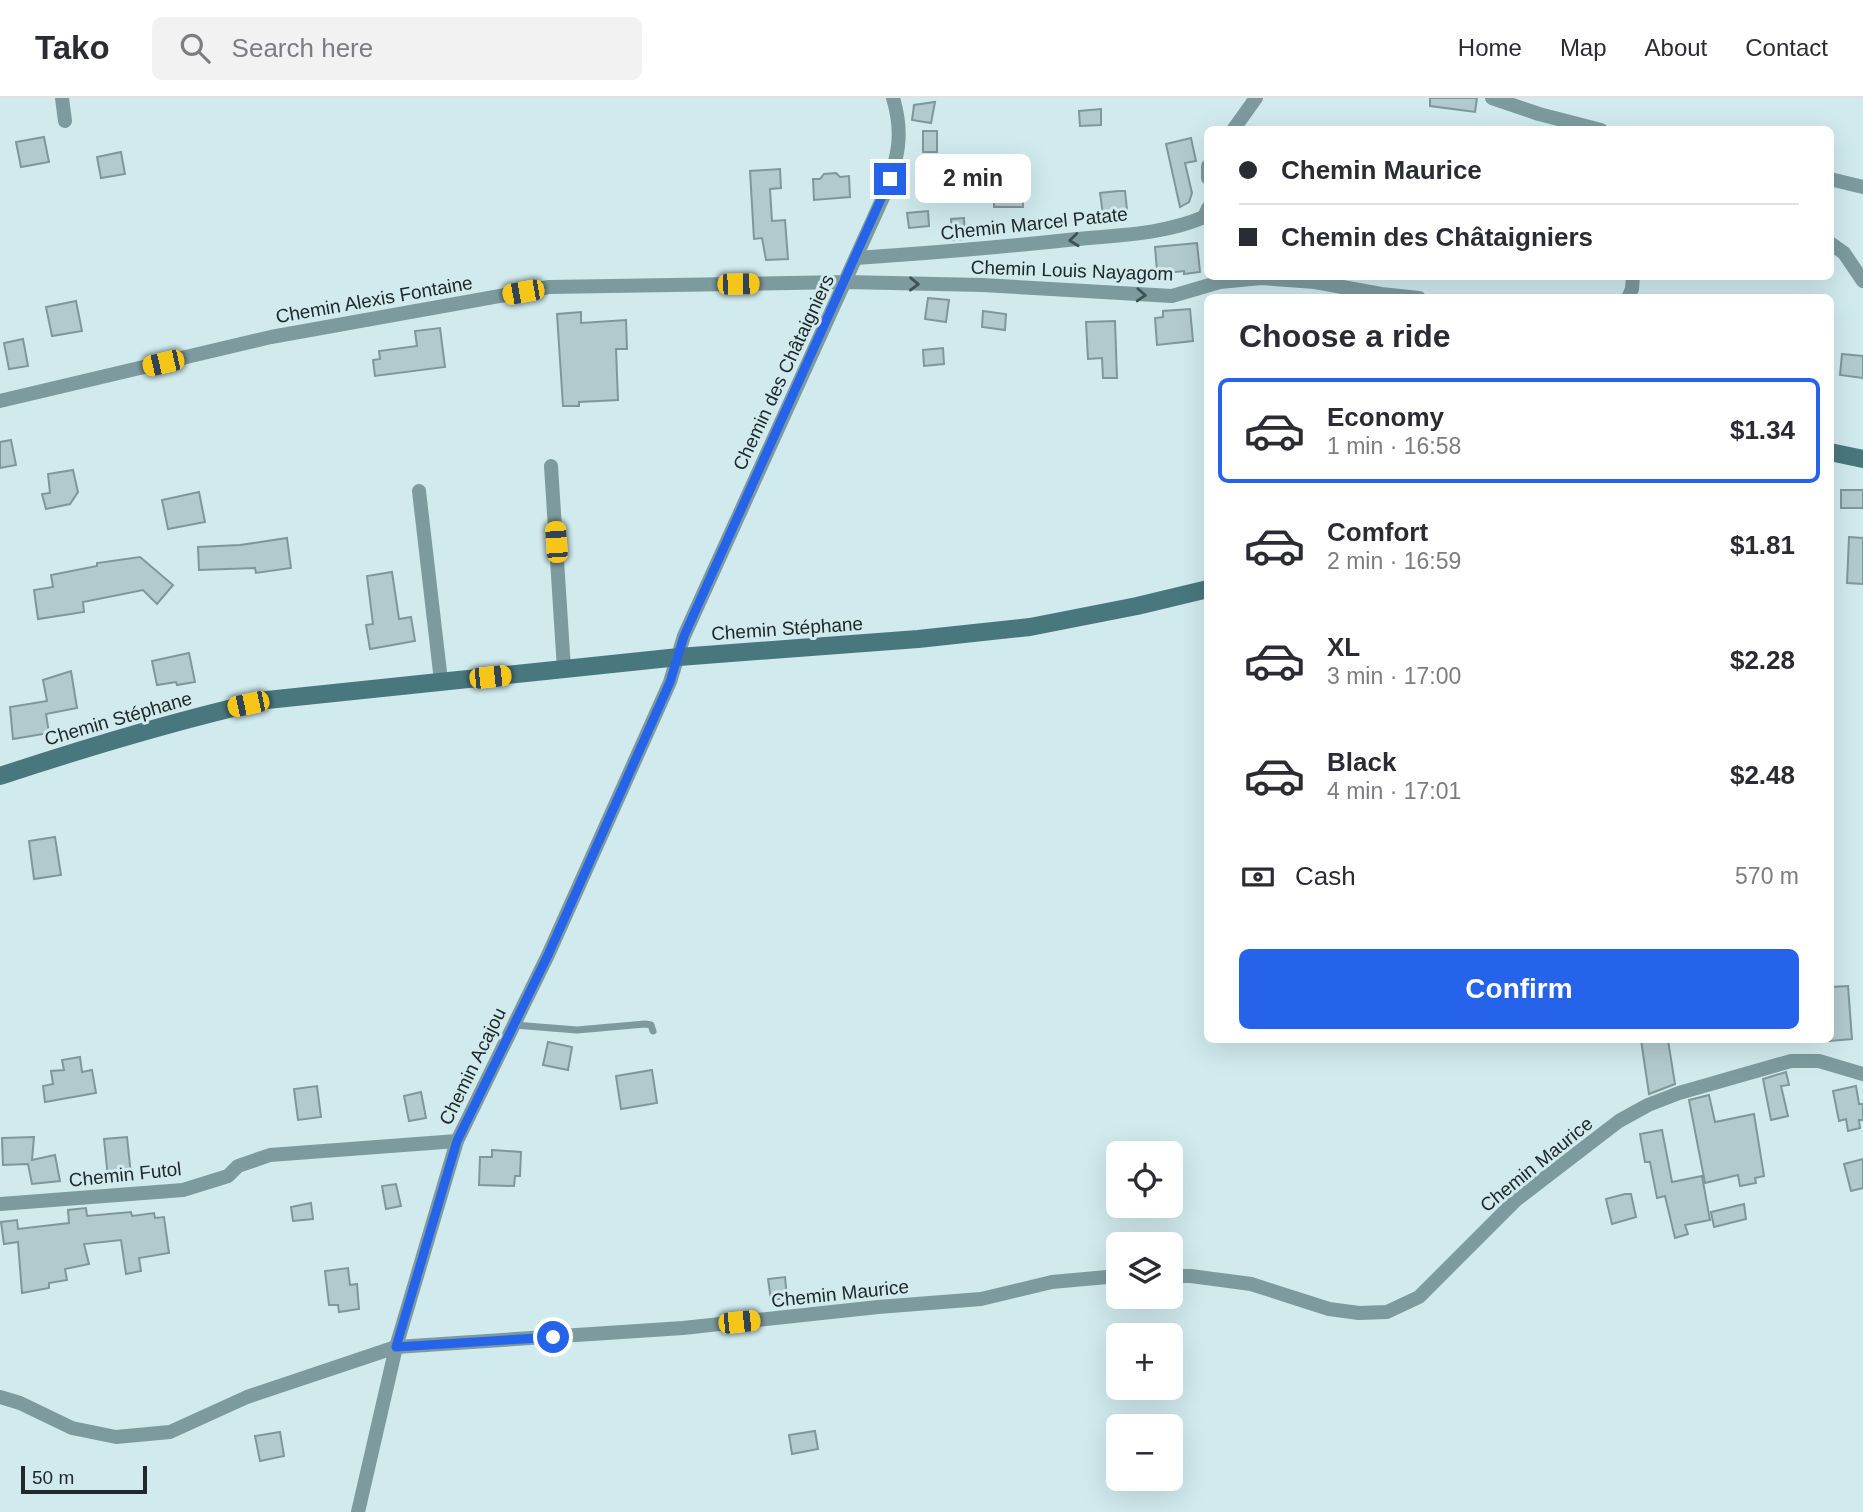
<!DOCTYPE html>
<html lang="en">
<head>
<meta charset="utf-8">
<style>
  body { margin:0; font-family:Helvetica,sans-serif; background:#f2f2f3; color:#2b2b33; height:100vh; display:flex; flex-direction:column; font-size:26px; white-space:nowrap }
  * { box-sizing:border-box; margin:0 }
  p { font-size:23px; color:#7c7c81 }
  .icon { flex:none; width:38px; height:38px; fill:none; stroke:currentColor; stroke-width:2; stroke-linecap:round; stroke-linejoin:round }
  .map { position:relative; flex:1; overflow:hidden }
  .details { position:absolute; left:1204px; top:196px; width:630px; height:749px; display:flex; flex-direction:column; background:#fff; border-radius:10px; box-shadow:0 7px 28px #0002 }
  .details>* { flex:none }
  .top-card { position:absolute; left:1204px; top:28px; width:630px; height:154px; border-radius:10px; box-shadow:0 7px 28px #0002; display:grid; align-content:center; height:154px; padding:0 35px; background:#fff }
  .fabs { position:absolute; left:1106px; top:1043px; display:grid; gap:14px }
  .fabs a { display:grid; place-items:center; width:77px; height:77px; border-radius:10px; background:#fff; box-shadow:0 7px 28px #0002; font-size:35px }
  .scale { position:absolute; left:21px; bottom:18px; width:126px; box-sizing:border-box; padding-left:7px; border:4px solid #20292a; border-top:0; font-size:19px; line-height:24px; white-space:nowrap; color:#20292a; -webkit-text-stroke:5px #d0eaed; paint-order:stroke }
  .end { position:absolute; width:32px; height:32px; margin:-16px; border:9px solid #2563eb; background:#fff; box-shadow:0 0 0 4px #fff }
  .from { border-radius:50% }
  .bubble { position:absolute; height:49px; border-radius:10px; background:#fff; box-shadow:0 7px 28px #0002; font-size:23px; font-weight:700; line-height:49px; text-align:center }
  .car { position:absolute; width:21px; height:42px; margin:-21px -10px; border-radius:9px; box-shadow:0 0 5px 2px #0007; background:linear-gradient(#f5c518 24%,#345 0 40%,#f5c518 0 76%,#345 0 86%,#f5c518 0) }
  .top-card b { display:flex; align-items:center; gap:24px; height:66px; font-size:26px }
  .top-card b+b { border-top:2px solid #e1e1e2 }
  .top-card i { width:18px; height:18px; background:#2b2b33 }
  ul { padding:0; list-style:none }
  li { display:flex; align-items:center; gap:21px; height:105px; margin:0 14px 10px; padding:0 21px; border:4px solid transparent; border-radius:10px }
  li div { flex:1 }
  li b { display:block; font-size:26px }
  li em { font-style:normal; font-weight:700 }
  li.selected { border-color:#2563eb }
  li>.icon { width:63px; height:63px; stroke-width:1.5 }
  h2 { padding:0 35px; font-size:32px; line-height:84px }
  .pay { display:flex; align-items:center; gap:18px; height:77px; padding:0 35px; font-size:26px }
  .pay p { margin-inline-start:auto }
  .primary-button { display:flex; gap:14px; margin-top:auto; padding:14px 35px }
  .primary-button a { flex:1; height:80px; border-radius:10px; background:#2563eb; color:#fff; font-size:28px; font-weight:700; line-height:80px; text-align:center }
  header { display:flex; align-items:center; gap:42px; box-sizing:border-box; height:98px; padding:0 35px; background:#fff; border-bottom:2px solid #e1e1e2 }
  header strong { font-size:33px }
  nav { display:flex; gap:38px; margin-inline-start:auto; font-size:24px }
  .search { width:490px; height:63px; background:#f2f2f3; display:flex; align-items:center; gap:18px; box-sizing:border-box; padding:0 24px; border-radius:10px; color:#7c7c81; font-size:26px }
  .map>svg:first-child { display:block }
</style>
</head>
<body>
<header>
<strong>Tako</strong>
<div class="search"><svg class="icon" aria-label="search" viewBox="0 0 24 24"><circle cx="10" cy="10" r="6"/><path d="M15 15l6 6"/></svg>Search here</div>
<nav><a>Home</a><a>Map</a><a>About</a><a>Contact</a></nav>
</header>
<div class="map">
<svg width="1863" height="1414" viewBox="0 0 1863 1414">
  <rect width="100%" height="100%" fill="#d0eaed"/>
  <!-- building -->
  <g fill="#b1cacd" stroke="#7f979a" stroke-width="2">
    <path d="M1430,0H1477L1475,14L1430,8Z"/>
    <path d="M935,4L931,25L912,22L914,7Z"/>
    <path d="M1101,11V27L1080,28L1079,13Z"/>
    <rect x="923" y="33" width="14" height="21"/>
    <path d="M44,39L49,64L21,69L16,44Z"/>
    <path d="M1191,40L1196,63L1185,65L1192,95L1189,104L1180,109L1166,46Z"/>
    <path d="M121,54L125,76L101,80L97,59Z"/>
    <path d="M963,58L964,91H937L936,59Z"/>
    <path d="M780,71L781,90L770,91L772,123L785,122L788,161L766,162L762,140L754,141L750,73Z"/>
    <path d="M836,75L840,79L849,78L850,99L814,102L813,81H820L824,76Z"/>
    <path d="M994,83H1022L1023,109H994Z"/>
    <path d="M1118,93H1125L1128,121L1104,124L1100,95Z"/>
    <path d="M928,113L929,128L909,130L907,115Z"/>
    <path d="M964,120L965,141L952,142L951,121Z"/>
    <path d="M1197,145L1200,174L1184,176V173L1167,175L1166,171L1157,173L1155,149Z"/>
    <path d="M928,200L949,202L946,224L925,221Z"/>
    <path d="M76,203L82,233L52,238L46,209Z"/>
    <path d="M1190,211L1193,243L1157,247L1155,220L1163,219V213Z"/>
    <path d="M983,213L1006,216L1005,232L982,229Z"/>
    <path d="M581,214V225L626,222L627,251H616L618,302L579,304V308H563L557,216Z"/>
    <path d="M1115,223L1117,280H1103L1102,260L1088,261L1086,224Z"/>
    <path d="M440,230L445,269L375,278L373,262L380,261L379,253L417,248L415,233Z"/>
    <path d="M23,241L28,268L9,271L4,245Z"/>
    <path d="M943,250L944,266L924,268L923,252Z"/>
    <path d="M1842,256L1863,258V280L1840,277Z"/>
    <path d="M11,342L16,367L0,370V344Z"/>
    <path d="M73,372L78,394L70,406L46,411L42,396L50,395L48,376Z"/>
    <rect x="1841" y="392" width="22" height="18"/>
    <path d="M199,394L205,424L168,431L162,402Z"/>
    <path d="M1849,439L1863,440V486L1847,485Z"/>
    <path d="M287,440L291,470L256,475L255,470L199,472L198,449L240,447Z"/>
    <path d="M140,459L173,487L157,506L143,492L83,504L84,514L38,521L34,492L53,489L51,477L97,468V465Z"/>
    <path d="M392,474L399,521L411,519L415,543L370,551L366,527L373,526L367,478Z"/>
    <path d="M189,555L195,584L177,587L176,584L157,587L152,563Z"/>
    <path d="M71,573L77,610L46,616L49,635L13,641L10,609L47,603L43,582Z"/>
    <path d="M55,739L61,777L34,781L29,743Z"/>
    <path d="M1848,888L1852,941L1830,943V889Z"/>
    <path d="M1641,942H1668L1675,986L1649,996Z"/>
    <path d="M548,944L572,949L568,972L543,967Z"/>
    <path d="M80,959L82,974L92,972L96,995L45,1004L43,988L53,986L51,973L64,972L62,962Z"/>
    <path d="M652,972L657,1005L621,1011L616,978Z"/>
    <path d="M1786,974L1789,987L1781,988L1788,1018L1771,1022L1763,981Z"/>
    <path d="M317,988L321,1019L298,1022L294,991Z"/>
    <path d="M1856,988L1859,1006H1863V1022H1859L1860,1030L1848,1033L1846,1021L1839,1023L1833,993Z"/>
    <path d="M421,994L426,1020L409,1023L404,998Z"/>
    <path d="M1709,997L1715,1024L1754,1016L1764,1078L1755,1080L1756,1085L1740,1088L1738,1077L1705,1085L1689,1002Z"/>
    <path d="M1662,1032L1672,1084L1702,1078L1710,1122L1685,1127L1688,1136L1675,1140L1665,1098L1657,1100L1650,1064H1645L1640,1036Z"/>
    <path d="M34,1039L32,1062L55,1057L60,1083L32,1086L28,1066L3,1067L2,1040Z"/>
    <path d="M127,1039L131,1077L108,1080L104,1041Z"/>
    <path d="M492,1052L521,1054L520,1078H515L514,1088L479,1087L480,1059H492Z"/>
    <path d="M1863,1061V1090L1851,1093L1844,1066Z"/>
    <path d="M396,1086L401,1108L386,1111L382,1088Z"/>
    <path d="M1625,1096H1631L1636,1119L1612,1126L1606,1101Z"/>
    <path d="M311,1105L313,1121L293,1123L291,1109Z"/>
    <path d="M1744,1106L1746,1121L1714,1129L1711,1114Z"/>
    <path d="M86,1110L87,1118L131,1114L132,1118L154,1115L155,1120L164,1119L169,1155L139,1160L141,1173L126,1176L121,1142L84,1146L89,1166L65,1171L67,1182L49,1185V1190L22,1195L18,1144L4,1146L1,1124L17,1122L18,1131L69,1125L68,1112Z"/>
    <path d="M348,1170L350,1187L357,1186L359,1211L339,1214L338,1207H329L325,1173Z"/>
    <path d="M785,1179L787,1200L771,1202L768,1181Z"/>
    <path d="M815,1333L818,1351L792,1356L789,1337Z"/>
    <path d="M280,1334L284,1358L260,1363L255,1338Z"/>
  </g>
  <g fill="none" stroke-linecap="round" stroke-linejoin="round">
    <!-- lane -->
    <path stroke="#7d9b9f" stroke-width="7" d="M514,927L577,932L645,926L651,927L653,933"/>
    <!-- street -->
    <g stroke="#7d9b9f" stroke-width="14">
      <path d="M62,0L65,23"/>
      <path d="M1492,0L1539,16L1601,32"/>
      <path d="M1233,32L1256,0"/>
      <path d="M1208,68V80"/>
      <path d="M1830,81L1863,89"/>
      <path d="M1830,145L1844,155L1863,183"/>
      <path d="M856,160C930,155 1004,149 1077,141C1119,137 1165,136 1204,119L1208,110"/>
      <path d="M1628,200L1632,191L1633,178"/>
      <path d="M0,303L271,239L549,189L846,184L982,187L1172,198L1220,184L1261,180L1315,184L1381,196L1419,200"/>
      <path d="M551,368L564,571"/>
      <path d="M419,393L441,583"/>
      <path d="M0,1106L183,1092L228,1078L238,1068L270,1057L457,1043"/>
      <path d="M1171,1178H1191L1251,1186L1329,1211L1359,1215L1387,1214L1419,1199L1516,1102L1619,1023L1648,1007L1679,995L1791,963H1819L1863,976"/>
      <path d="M0,1299L20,1305L72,1330L116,1339L170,1334L247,1299L396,1249L683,1230L878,1209L981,1201L1052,1184L1118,1178"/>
      <path d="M358,1414L396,1249L457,1043L548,857L670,584L684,538L885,95C898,60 904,36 893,0"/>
    </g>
    <!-- secondary -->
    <g stroke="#49777e" stroke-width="18">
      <path d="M1830,354L1863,361"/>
      <path d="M0,678C88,649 177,622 267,602L679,559L918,541L1030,529L1137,508L1208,491"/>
    </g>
  </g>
  <!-- one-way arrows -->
  <defs><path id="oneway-chevron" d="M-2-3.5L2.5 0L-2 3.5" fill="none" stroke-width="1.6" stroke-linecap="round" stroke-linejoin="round" transform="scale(1.75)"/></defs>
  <g stroke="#415153">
    <use href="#oneway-chevron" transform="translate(1074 142) rotate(174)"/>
    <use href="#oneway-chevron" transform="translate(914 186) rotate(1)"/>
    <use href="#oneway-chevron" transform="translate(1141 197) rotate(3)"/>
  </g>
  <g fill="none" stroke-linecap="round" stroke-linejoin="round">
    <!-- route -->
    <path stroke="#2563eb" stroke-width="9" d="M553,1239L396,1249L457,1043L548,857L670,584L684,538L890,81"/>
  </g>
  <g text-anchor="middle" stroke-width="6" stroke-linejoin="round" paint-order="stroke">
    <!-- street labels -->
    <g font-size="19" fill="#20292a" stroke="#d0eaed">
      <text transform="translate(1034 125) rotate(-6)" y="7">Chemin Marcel Patate</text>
      <text transform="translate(1072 172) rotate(2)" y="7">Chemin Louis Nayagom</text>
      <text transform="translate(374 201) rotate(-10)" y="7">Chemin Alexis Fontaine</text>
      <text transform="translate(783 274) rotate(-65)" y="7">Chemin des Châtaigniers</text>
      <text transform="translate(787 530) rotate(-4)" y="7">Chemin Stéphane</text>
      <text transform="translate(118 620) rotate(-16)" y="7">Chemin Stéphane</text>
      <text transform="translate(472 968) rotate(-64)" y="7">Chemin Acajou</text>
      <text transform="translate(1536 1066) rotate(-39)" y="7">Chemin Maurice</text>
      <text transform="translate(125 1076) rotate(-6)" y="7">Chemin Futol</text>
      <text transform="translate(840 1195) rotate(-6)" y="7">Chemin Maurice</text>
    </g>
  </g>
</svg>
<div class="fabs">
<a><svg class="icon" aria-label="locate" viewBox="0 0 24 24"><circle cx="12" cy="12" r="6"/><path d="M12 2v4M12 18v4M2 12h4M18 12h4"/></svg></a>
<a><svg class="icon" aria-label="layers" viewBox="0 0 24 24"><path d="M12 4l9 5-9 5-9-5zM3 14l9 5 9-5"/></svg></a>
<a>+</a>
<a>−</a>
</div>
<div class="scale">50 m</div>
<i class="end from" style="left:553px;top:1239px"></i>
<i class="end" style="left:890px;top:81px"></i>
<div class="bubble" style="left:915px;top:56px;width:116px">2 min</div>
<i class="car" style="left:738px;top:186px;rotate:89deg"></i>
<i class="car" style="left:523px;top:194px;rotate:260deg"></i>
<i class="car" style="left:163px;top:265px;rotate:257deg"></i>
<i class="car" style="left:556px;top:444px;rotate:356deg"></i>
<i class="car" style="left:490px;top:579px;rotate:84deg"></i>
<i class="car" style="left:248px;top:606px;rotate:258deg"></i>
<i class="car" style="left:739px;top:1224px;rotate:84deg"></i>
<div class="top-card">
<b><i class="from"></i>Chemin Maurice</b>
<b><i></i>Chemin des Châtaigniers</b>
</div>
<section class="details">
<h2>Choose a ride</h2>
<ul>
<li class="selected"><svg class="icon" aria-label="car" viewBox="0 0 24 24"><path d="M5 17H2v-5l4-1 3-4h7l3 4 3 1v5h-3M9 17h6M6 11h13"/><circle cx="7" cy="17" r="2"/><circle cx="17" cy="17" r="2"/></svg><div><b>Economy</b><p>1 min · 16:58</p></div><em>$1.34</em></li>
<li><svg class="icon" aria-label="car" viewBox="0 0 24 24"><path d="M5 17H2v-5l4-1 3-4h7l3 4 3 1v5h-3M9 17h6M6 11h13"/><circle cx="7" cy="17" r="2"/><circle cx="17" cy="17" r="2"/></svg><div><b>Comfort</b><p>2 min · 16:59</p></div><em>$1.81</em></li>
<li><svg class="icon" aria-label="car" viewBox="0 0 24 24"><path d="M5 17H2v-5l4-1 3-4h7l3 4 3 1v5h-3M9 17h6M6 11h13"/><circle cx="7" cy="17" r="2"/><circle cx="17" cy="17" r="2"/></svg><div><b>XL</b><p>3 min · 17:00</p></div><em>$2.28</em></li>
<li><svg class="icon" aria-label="car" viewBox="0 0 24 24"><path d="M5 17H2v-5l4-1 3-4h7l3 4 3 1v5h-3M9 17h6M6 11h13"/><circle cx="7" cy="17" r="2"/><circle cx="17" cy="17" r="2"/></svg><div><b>Black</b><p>4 min · 17:01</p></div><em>$2.48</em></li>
</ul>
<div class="pay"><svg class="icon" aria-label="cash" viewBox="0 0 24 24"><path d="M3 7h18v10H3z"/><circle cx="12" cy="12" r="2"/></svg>Cash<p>570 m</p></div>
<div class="primary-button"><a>Confirm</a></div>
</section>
</div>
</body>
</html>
